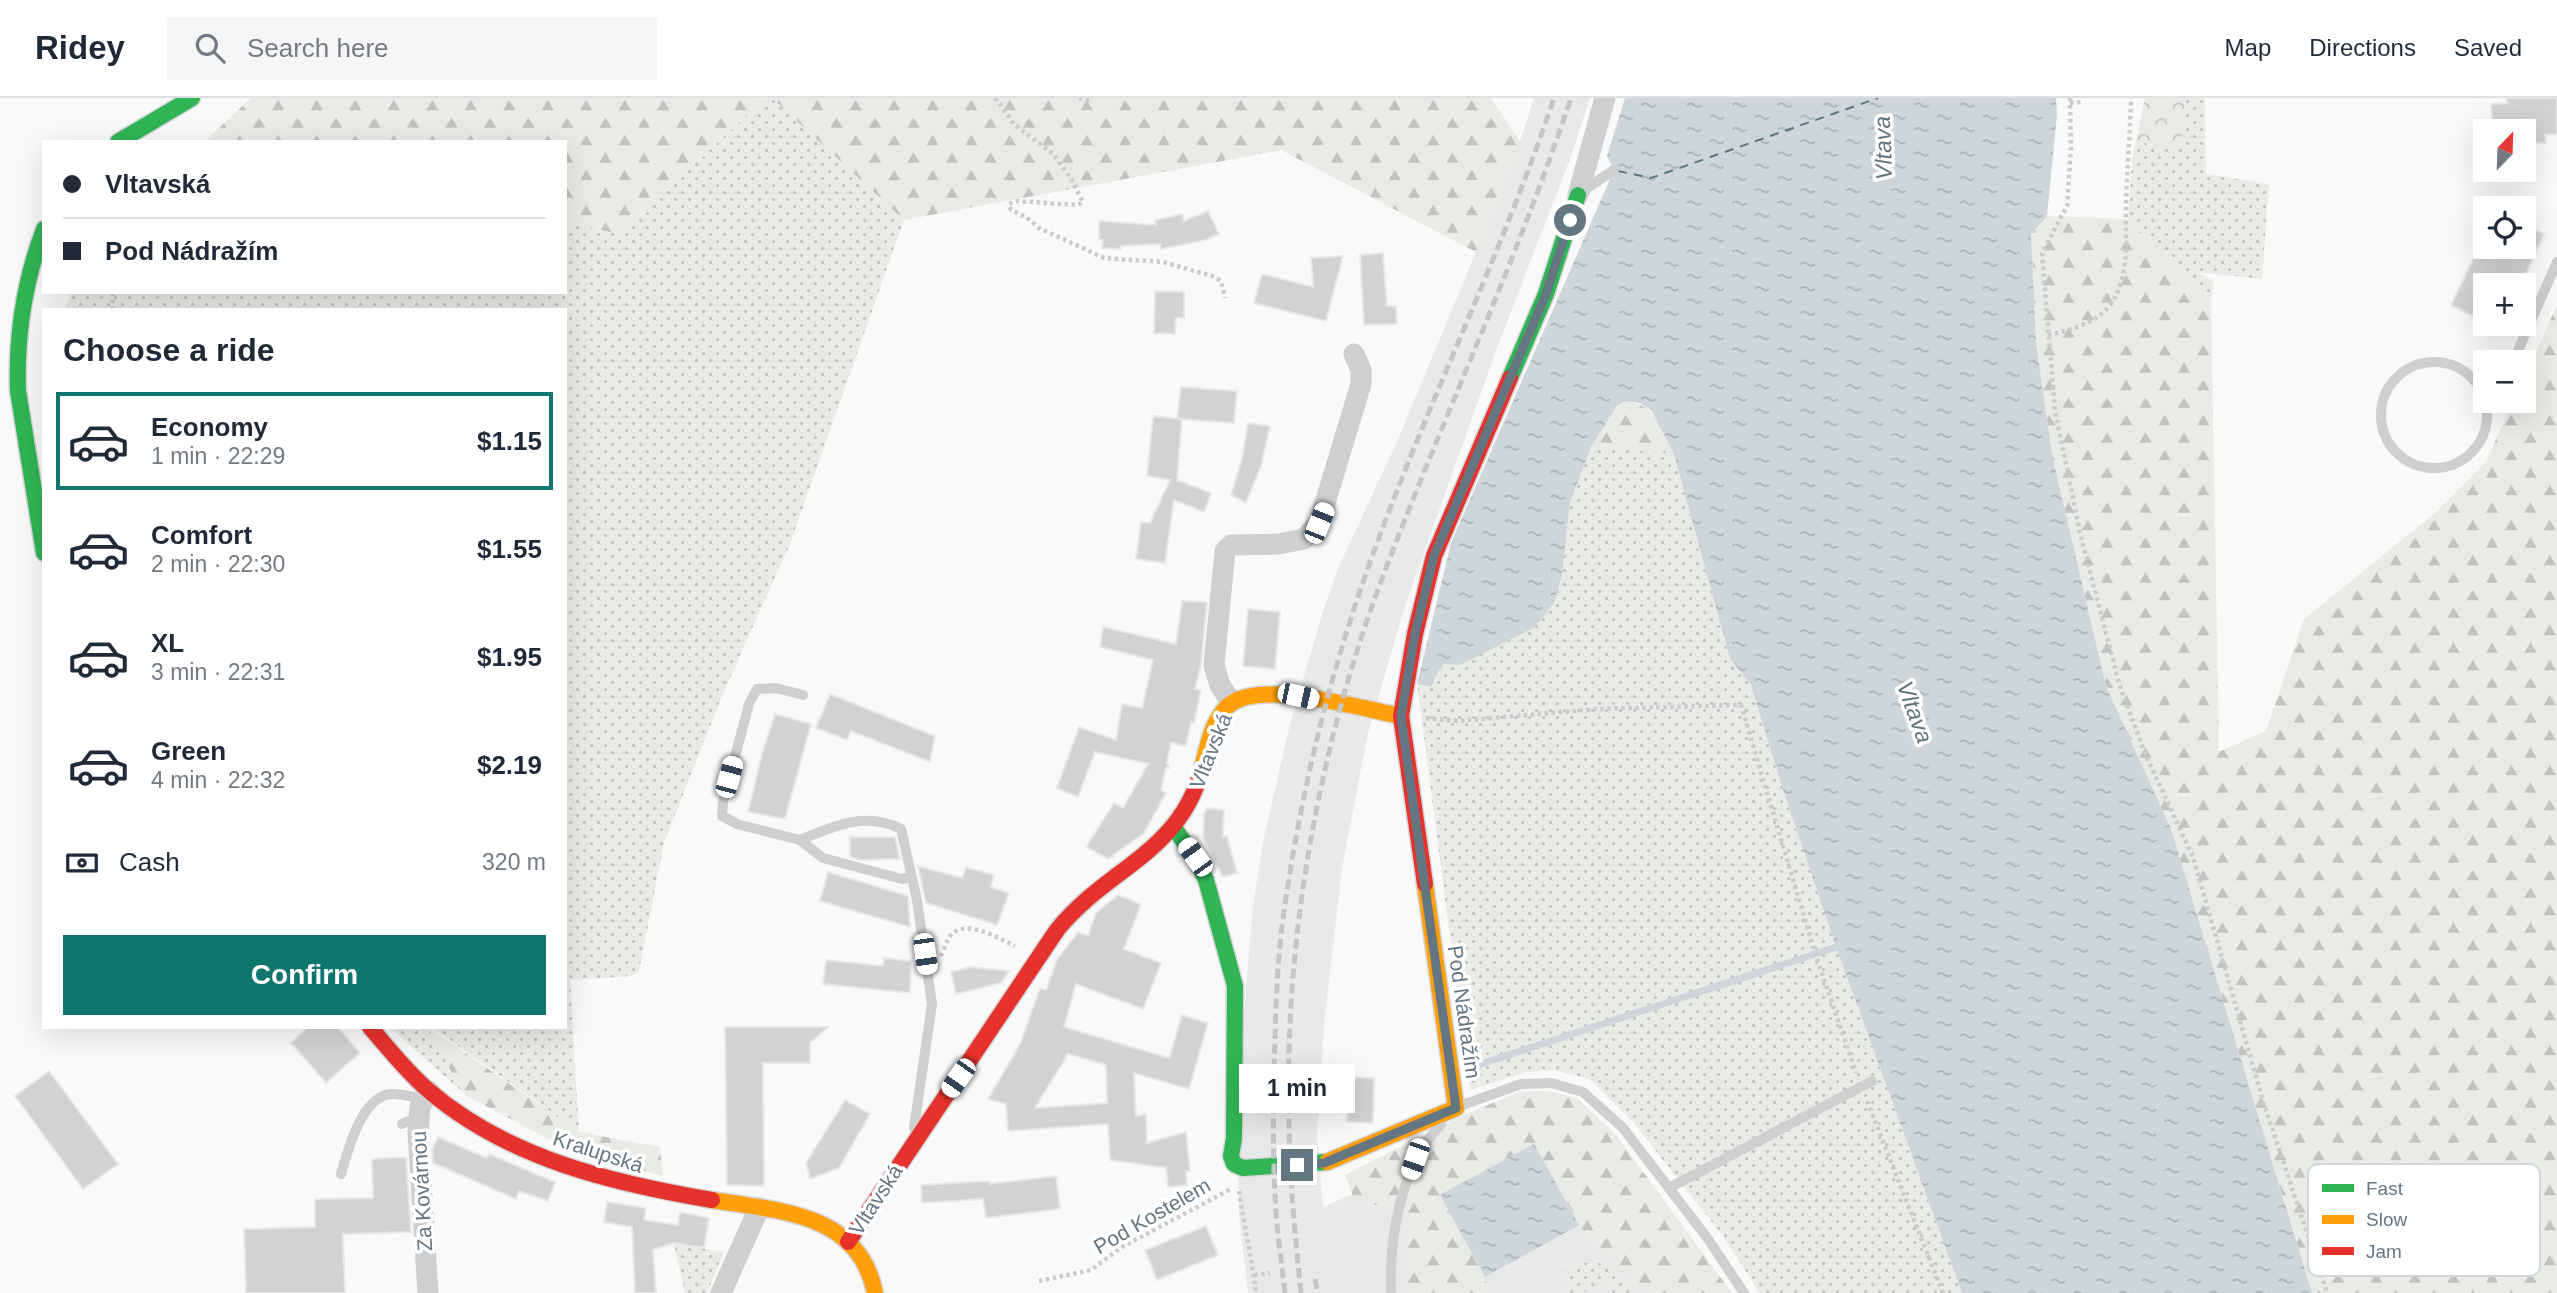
<!DOCTYPE html>
<html lang="en">
<head>
<meta charset="utf-8">
<style>
  body { margin:0; font-family:Helvetica,sans-serif; background:#f6f6f7; color:#1f2937; height:100vh; display:flex; flex-direction:column; font-size:26px; white-space:nowrap }
  * { box-sizing:border-box; margin:0 }
  p { font-size:23px; color:#747a83 }
  .icon { flex:none; width:38px; height:38px; fill:none; stroke:currentColor; stroke-width:2; stroke-linecap:round; stroke-linejoin:round }
  .map { position:relative; flex:1; overflow:hidden }
  .sheet { position:absolute; left:42px; top:210px; width:525px; height:721px; display:flex; flex-direction:column; background:#fff; border-radius:0px; box-shadow:0 7px 28px #0002 }
  .sheet>* { flex:none }
  .banner { position:absolute; left:42px; top:42px; width:525px; height:154px; border-radius:0px; box-shadow:0 7px 28px #0002; display:grid; align-content:center; height:154px; padding:0 21px; background:#fff }
  .needle { width:46px; rotate:23deg }
  .controls { position:absolute; left:2473px; top:21px; display:grid; gap:14px }
  .controls a { display:grid; place-items:center; width:63px; height:63px; border-radius:0px; background:#fff; box-shadow:0 7px 28px #0002; font-size:35px }
  .end { position:absolute; width:32px; height:32px; margin:-16px; border:9px solid #657683; background:#fff; box-shadow:0 0 0 4px #fff }
  .from { border-radius:50% }
  .bubble { position:absolute; height:49px; border-radius:0px; background:#fff; box-shadow:0 7px 28px #0002; font-size:23px; font-weight:700; line-height:49px; text-align:center }
  .car { position:absolute; width:21px; height:42px; margin:-21px -10px; border-radius:9px; box-shadow:0 0 5px 2px #0007; background:linear-gradient(#fff 24%,#345 0 40%,#fff 0 76%,#345 0 86%,#fff 0) }
  .banner b { display:flex; align-items:center; gap:24px; height:66px; font-size:26px }
  .banner b+b { border-top:2px solid #e0e1e3 }
  .banner i { width:18px; height:18px; background:#1f2937 }
  ul { padding:0; list-style:none }
  li { display:flex; align-items:center; gap:21px; height:98px; margin:0 14px 10px; padding:0 7px; border:4px solid transparent; border-radius:0px }
  li div { flex:1 }
  li b { display:block; font-size:26px }
  li em { font-style:normal; font-weight:700 }
  li.current { border-color:#0f766e }
  li>.icon { width:63px; height:63px; stroke-width:1.5 }
  h2 { padding:0 21px; font-size:32px; line-height:84px }
  .pay { display:flex; align-items:center; gap:18px; height:77px; padding:0 21px; font-size:26px }
  .pay p { margin-inline-start:auto }
  .cta { display:flex; gap:14px; margin-top:auto; padding:14px 21px }
  .cta a { flex:1; height:80px; border-radius:0px; background:#0f766e; color:#fff; font-size:28px; font-weight:700; line-height:80px; text-align:center }
  header { display:flex; align-items:center; gap:42px; box-sizing:border-box; height:98px; padding:0 35px; background:#fff; border-bottom:2px solid #e0e1e3 }
  header strong { font-size:33px }
  nav { display:flex; gap:38px; margin-inline-start:auto; font-size:24px }
  .search { width:490px; height:63px; background:#f6f6f7; display:flex; align-items:center; gap:18px; box-sizing:border-box; padding:0 24px; border-radius:0px; color:#747a83; font-size:26px }
  .map>svg:first-child { display:block }
</style>
</head>
<body>
<header>
<strong>Ridey</strong>
<div class="search"><svg class="icon" aria-label="search" viewBox="0 0 24 24"><circle cx="10" cy="10" r="6"/><path d="M15 15l6 6"/></svg>Search here</div>
<nav><a>Map</a><a>Directions</a><a>Saved</a></nav>
</header>
<div class="map">
<svg width="2557" height="1195" viewBox="0 0 2557 1195">
  <defs>
    <pattern id="grass-dots" width="8" height="8" patternUnits="userSpaceOnUse" patternTransform="scale(1.75)"><rect width="8" height="8" fill="#e8ebe6"/><path d="M2 2h.1M6 6h.1" fill="none" stroke="#c0c3c0" stroke-width="1.8" stroke-linecap="round"/></pattern>
    <pattern id="forest-firs" width="22" height="20" patternUnits="userSpaceOnUse" patternTransform="scale(1.75)"><rect width="22" height="20" fill="#e8ebe6"/><path d="M5 1l3.5 6h-7zM16 11l3.5 6h-7z" fill="#c0c3c0"/></pattern>
    <pattern id="park-crowns" width="20" height="18" patternUnits="userSpaceOnUse" patternTransform="scale(1.75)"><rect width="20" height="18" fill="#e8ebe6"/><path d="M2 6a3 3 0 1 1 6 0M12 15a3 3 0 1 1 6 0" fill="none" stroke="#c0c3c0"/></pattern>
    <pattern id="water-ripples" width="26" height="14" patternUnits="userSpaceOnUse" patternTransform="scale(1.75)"><rect width="26" height="14" fill="#ced6d9"/><path d="M2 4q2-2 4 0t4 0M15 11q2-2 4 0t4 0" fill="none" stroke="#abb2b5"/></pattern>
  </defs>
  <rect width="100%" height="100%" fill="#f9f9f9"/>
  <!-- built -->
  <path fill="#e8e9e9" d="M1534,0H1590L1570,61L1497,250L1404,511L1368,635L1342,770L1324,928L1317,1038L1323,1109L1549,1010L1684,1195H1248L1239,1116L1238,1011L1244,917L1253,808L1264,739L1290,626L1324,510L1340,466L1396,346L1476,154L1520,43Z"/>
  <!-- grass -->
  <g fill="url(#grass-dots)">
    <path d="M765,0H772L904,122L790,446L724,593L664,745L639,873L632,878L570,882L579,1034L431,929H565V212H65L72,194H565V124L619,136Z"/>
    <path d="M2145,0H2205L2206,76L2269,86L2262,181L2197,174L2214,184L2211,202L2128,121L2132,62Z"/>
    <path d="M1665,334L1674,356L1730,561L1751,587L1783,692L1836,849L1962,1195H1760L1722,1137L1633,1024L1590,981L1553,972L1526,974L1470,992L1417,586L1425,588L1444,566L1562,477L1570,405L1591,349Z"/>
    <path d="M389,929H428L453,977L467,998Z"/>
    <path d="M674,1146L724,1154L707,1195H685Z"/>
    <path d="M1593,1162C1610,1171 1626,1178 1636,1195H1613L1606,1182L1582,1195H1561L1571,1187L1561,1176L1570,1170Z"/>
  </g>
  <!-- forest -->
  <g fill="url(#forest-firs)">
    <path d="M251,0H765L619,136L565,124V44H204Z"/>
    <path d="M772,0H1491L1520,43L1476,154L1281,52L904,122Z"/>
    <path d="M2047,118L2128,121L2211,202L2219,654L2266,633L2304,521L2435,415L2485,365L2514,303H2524V281L2557,207V1195H2312L2171,731L2106,588L2052,357L2036,244L2031,136Z"/>
    <path d="M1626,303C1657,307 1663,330 1674,356L1591,349L1617,308Z"/>
    <path d="M428,929L579,1034L660,1049L663,1078L577,1056L467,998L453,977Z"/>
    <path d="M1522,993H1549L1578,1001L1616,1037L1732,1195H1650L1586,1138L1534,1046L1440,1097L1485,1179L1491,1195H1407L1404,1178L1406,1125L1386,1109L1355,1103L1345,1077L1459,1019Z"/>
  </g>
  <!-- park -->
  <path fill="url(#park-crowns)" d="M2145,0H2185L2181,51L2136,44Z"/>
  <!-- water -->
  <g fill="url(#water-ripples)">
    <path d="M1625,0H2056L2057,17L2047,118L2031,136L2036,244L2052,357L2106,588L2171,731L2312,1195H1962L1836,849L1783,692L1751,587L1730,561L1674,356L1652,313L1640,305L1626,303L1617,308L1591,349L1570,405L1562,477L1554,505L1535,529L1460,567L1444,566L1436,577L1431,589L1417,586L1451,445L1614,72L1607,58Z"/>
    <path d="M1534,1046L1579,1127L1485,1179L1440,1097Z"/>
  </g>
  <g fill="none" stroke-linecap="round" stroke-linejoin="round">
    <!-- stream -->
    <path stroke="#ced6d9" stroke-width="7" d="M1466,971L1836,849"/>
    <!-- ferry -->
    <path stroke="#60757c" stroke-width="2" stroke-dasharray="9 7" stroke-linecap="butt" d="M1618,73L1651,80L1878,0"/>
  </g>
  <!-- building -->
  <g fill="#d0d2d3" stroke="#e8e8e8" stroke-width="2" fill-rule="evenodd">
    <path d="M2506,0H2557V36L2545,37L2546,45L2524,46V33H2509V29L2493,30L2491,6L2507,5Z"/>
    <path d="M1208,113L1219,136L1206,142L1161,151L1160,146L1121,148V151L1102,150L1103,142L1099,141V123L1156,127L1155,122L1182,116L1184,123Z"/>
    <path d="M2524,126L2544,136L2521,187H2485V224L2451,207L2479,149H2524Z"/>
    <path d="M1383,155L1387,208H1396L1397,226L1364,227L1360,157Z"/>
    <path d="M1343,158L1326,223L1254,205L1262,176L1313,189L1311,160Z"/>
    <path d="M1155,193L1184,194V220H1176L1175,236L1154,235Z"/>
    <path d="M1181,289L1237,293L1234,325L1177,321Z"/>
    <path d="M1153,318L1182,321L1177,382L1211,395L1204,414L1174,402L1165,465L1136,461L1141,424L1150,425L1170,382L1147,378Z"/>
    <path d="M1248,325L1270,328L1261,368L1246,405L1231,397L1242,361Z"/>
    <path d="M1182,503L1207,504L1201,567L1195,591L1201,592L1194,625L1191,624L1186,648L1171,645L1167,664L1169,670H1166L1161,692L1166,695L1144,735L1108,761L1086,749L1114,705L1123,710L1148,666L1095,654L1078,699L1057,690L1079,629L1116,642L1122,606L1142,610L1153,562L1100,549L1103,529L1176,546Z"/>
    <path d="M1248,511L1280,514L1275,571L1243,568Z"/>
    <path d="M830,596L935,638L930,664L851,633L847,642L816,630Z"/>
    <path d="M775,616L811,626L785,721L748,714L762,656Z"/>
    <path d="M1207,710L1224,712L1223,739L1227,738L1237,775L1223,779L1203,740L1204,716Z"/>
    <path d="M850,739H895L900,761L861,762L850,759Z"/>
    <path d="M918,768L962,780L966,769L994,777L991,789L1009,795L997,827L926,805Z"/>
    <path d="M828,774L908,798L910,829L820,803Z"/>
    <path d="M1118,797L1141,806L1124,851L1161,865L1143,911L1076,886L1064,929L1169,960L1182,917L1208,925L1189,991L1134,975L1136,1018L1146,1016L1147,1045L1186,1034L1190,1073H1186L1187,1087L1168,1089L1166,1070L1110,1062L1108,1026L1008,1033L1006,1006L988,1001L1019,948V949L1040,890L1046,892L1057,862L1078,834L1088,838L1096,815ZM1068,956L1106,967L1107,1005L1035,1010Z"/>
    <path d="M884,860L911,863L910,895L823,886L826,862L883,868Z"/>
    <path d="M970,869L1009,873L1001,885L956,896L951,874Z"/>
    <path d="M308,929H338L360,955L326,985L291,945Z"/>
    <path d="M725,929H828L810,945V965H763L764,1088L727,1087Z"/>
    <path d="M49,973L118,1066L83,1091L15,998Z"/>
    <path d="M1346,979L1374,980L1373,1025L1347,1024Z"/>
    <path d="M845,1002L870,1016L839,1070L810,1081L806,1065Z"/>
    <path d="M438,1039L487,1060L489,1056L555,1084L548,1103L519,1093L516,1101L433,1065L432,1052Z"/>
    <path d="M406,1059L411,1134L343,1136L345,1195H246L244,1131L315,1129V1101L373,1100L372,1061Z"/>
    <path d="M1056,1078L1060,1111L986,1120L983,1101L922,1105L921,1087L989,1083L990,1086Z"/>
    <path d="M607,1104L646,1110L644,1122L678,1127L680,1114L709,1120L704,1150L674,1145L653,1152L656,1195H635L632,1129L604,1124Z"/>
    <path d="M1206,1128L1218,1157L1157,1182L1145,1152Z"/>
  </g>
  <g fill="none" stroke-linecap="round" stroke-linejoin="round">
    <defs>
      <g id="fast">
        <path d="M118,44L192,0"/>
        <path d="M44,131C24,184 16,237 18,293L44,455"/>
        <path d="M1510,280L1546,196L1578,97"/>
        <path d="M1174,730L1195,759L1206,782L1235,888L1234,1040L1231,1058L1234,1066L1243,1070L1327,1064"/>
      </g>
      <g id="slow">
        <path d="M1202,671C1207,650 1212,622 1228,608C1258,580 1363,611 1401,618"/>
        <path d="M1327,1064L1456,1010L1425,786"/>
        <path d="M712,1102C778,1113 859,1114 875,1195"/>
      </g>
      <g id="jam">
        <path d="M1425,786L1401,618L1415,536L1434,458L1510,280"/>
        <path d="M370,929C388,950 406,973 428,992C507,1060 611,1085 712,1102"/>
        <path d="M848,1144L1057,832C1108,769 1179,756 1202,671"/>
      </g>
    </defs>
    <!-- fast casing -->
    <use href="#fast" stroke="#d5d6d7" stroke-width="19"/>
    <!-- slow casing -->
    <use href="#slow" stroke="#d5d6d7" stroke-width="19"/>
    <!-- jam casing -->
    <use href="#jam" stroke="#d5d6d7" stroke-width="19"/>
    <!-- path -->
    <g stroke="#cbcccd" stroke-width="4.5" stroke-dasharray="3.5 3.5" stroke-linecap="butt">
      <path d="M995,0L1015,27L1053,56L1070,79L1083,104L1078,107L1016,103L1009,106L1011,112L1026,119L1039,130L1104,160L1163,164L1212,178L1221,183L1225,200"/>
      <path d="M1079,0L1087,2L1092,0"/>
      <path d="M2070,0L2071,50L2067,108L2042,155L2055,313L2081,439L2119,585L2144,653L2193,759L2263,1003L2327,1195"/>
      <path d="M2070,5L2082,4"/>
      <path d="M112,212L113,194"/>
      <path d="M2048,237C2070,232 2095,226 2110,207C2131,177 2125,142 2126,108C2127,72 2130,36 2131,0"/>
      <path d="M1426,620L1458,623L1596,611L1741,607L1814,852L1856,975"/>
      <path d="M941,858C944,852 947,841 951,837C966,820 1000,841 1015,848"/>
      <path d="M1867,1003L1943,1195"/>
      <path d="M1239,1093C1244,1128 1252,1160 1256,1195"/>
      <path d="M1254,1177L1270,1175"/>
      <path d="M1039,1183L1091,1172L1122,1149L1231,1091"/>
    </g>
    <!-- lane -->
    <g stroke="#cecfd0" stroke-width="10">
      <path d="M1580,95L1614,72"/>
      <path d="M2513,264L2557,164"/>
      <circle cx="2434" cy="317" r="53"/>
      <path d="M803,597L776,590L757,591L749,606L723,704L722,718L737,726L800,742L823,760L902,781L911,779"/>
      <path d="M800,742C834,728 865,713 901,731L917,802L932,906L914,1030"/>
      <path d="M1457,1009L1521,986L1551,985L1583,994L1623,1030L1708,1141L1744,1195"/>
      <path d="M402,1026L419,1018"/>
      <path d="M341,1076C348,1052 361,1000 390,996C401,995 412,999 423,1001"/>
      <path d="M1669,1090L1872,983"/>
      <path d="M1391,1195C1389,1137 1401,1069 1441,1026"/>
    </g>
    <!-- street -->
    <g stroke="#cecfd0" stroke-width="21">
      <path d="M1578,97L1605,0"/>
      <path d="M1231,604L1220,587L1214,567L1225,453L1231,447L1279,446L1304,441L1319,425L1361,286V272L1354,256"/>
      <path d="M428,1195L418,1035L420,1009L429,993"/>
      <path d="M721,1195L759,1110"/>
    </g>
    <!-- fast -->
    <use href="#fast" stroke="#30b455" stroke-width="16"/>
    <!-- slow -->
    <use href="#slow" stroke="#ff9f0a" stroke-width="16"/>
    <!-- jam -->
    <use href="#jam" stroke="#e5322d" stroke-width="16"/>
    <!-- rail -->
    <g stroke="#c3c5c6" stroke-width="5" stroke-dasharray="10 5" stroke-linecap="butt">
      <path d="M1315,1181L1318,1195"/>
      <path d="M1285,1195C1282,1168 1278,1141 1276,1114C1273,1071 1273,1027 1274,983C1275,930 1276,875 1283,821C1297,718 1320,616 1352,517C1409,341 1495,176 1554,0"/>
      <path d="M1301,1195C1295,1139 1290,1083 1289,1027C1284,848 1316,662 1377,494C1439,328 1515,168 1571,0"/>
    </g>
  </g>
  <g fill="none" stroke-linecap="round" stroke-linejoin="round">
    <!-- route -->
    <path stroke="#657683" stroke-width="9" d="M1297,1067L1324,1065L1456,1010L1401,618L1415,536L1434,458L1546,196L1570,122"/>
  </g>
  <g text-anchor="middle" stroke-width="7" stroke-linejoin="round" paint-order="stroke">
    <!-- street labels -->
    <g font-size="21" fill="#657683" stroke="#fff">
      <text transform="translate(1211 653) rotate(-68)" y="7">Vltavská</text>
      <text transform="translate(1464 914) rotate(82)" y="7">Pod Nádražím</text>
      <text transform="translate(598 1054) rotate(18)" y="7">Kralupská</text>
      <text transform="translate(422 1093) rotate(-93)" y="7">Za Kovárnou</text>
      <text transform="translate(876 1102) rotate(-57)" y="7">Vltavská</text>
      <text transform="translate(1152 1118) rotate(-30)" y="7">Pod Kostelem</text>
    </g>
    <!-- water labels -->
    <g font-size="23" font-style="italic" fill="#60757c" stroke="#fff">
      <text transform="translate(1883 50) rotate(-92)" y="8">Vltava</text>
      <text transform="translate(1915 614) rotate(70)" y="8">Vltava</text>
    </g>
  </g>
  <!-- legend -->
  <rect x="2308" y="1066" width="232" height="112" rx="10" fill="#fff" stroke="#d1d6da" stroke-width="2"/>
  <rect x="2322" y="1086" width="32" height="8" fill="#30b455"/>
  <rect x="2322" y="1117" width="32" height="9" fill="#ff9f0a"/>
  <rect x="2322" y="1149" width="32" height="8" fill="#e5322d"/>
  <g font-size="19" fill="#657683">
    <text x="2366" y="1097">Fast</text>
    <text x="2366" y="1128">Slow</text>
    <text x="2366" y="1160">Jam</text>
  </g>
</svg>
<div class="controls">
<a><svg class="needle" viewBox="-14 -14 28 28"><path d="M0-13l5 13h-10z" fill="#e53935"/><path d="M0 13l5-13h-10z" fill="#747a83"/></svg></a>
<a><svg class="icon" aria-label="locate" viewBox="0 0 24 24"><circle cx="12" cy="12" r="6"/><path d="M12 2v4M12 18v4M2 12h4M18 12h4"/></svg></a>
<a>+</a>
<a>−</a>
</div>
<i class="end from" style="left:1570px;top:122px"></i>
<i class="end" style="left:1297px;top:1067px"></i>
<div class="bubble" style="left:1239px;top:966px;width:116px">1 min</div>
<i class="car" style="left:1319px;top:425px;rotate:22deg"></i>
<i class="car" style="left:1298px;top:598px;rotate:102deg"></i>
<i class="car" style="left:729px;top:679px;rotate:15deg"></i>
<i class="car" style="left:1195px;top:759px;rotate:324deg"></i>
<i class="car" style="left:925px;top:856px;rotate:172deg"></i>
<i class="car" style="left:958px;top:980px;rotate:215deg"></i>
<i class="car" style="left:1415px;top:1061px;rotate:199deg"></i>
<div class="banner">
<b><i class="from"></i>Vltavská</b>
<b><i></i>Pod Nádražím</b>
</div>
<section class="sheet">
<h2>Choose a ride</h2>
<ul>
<li class="current"><svg class="icon" aria-label="car" viewBox="0 0 24 24"><path d="M5 17H2v-5l4-1 3-4h7l3 4 3 1v5h-3M9 17h6M6 11h13"/><circle cx="7" cy="17" r="2"/><circle cx="17" cy="17" r="2"/></svg><div><b>Economy</b><p>1 min · 22:29</p></div><em>$1.15</em></li>
<li><svg class="icon" aria-label="car" viewBox="0 0 24 24"><path d="M5 17H2v-5l4-1 3-4h7l3 4 3 1v5h-3M9 17h6M6 11h13"/><circle cx="7" cy="17" r="2"/><circle cx="17" cy="17" r="2"/></svg><div><b>Comfort</b><p>2 min · 22:30</p></div><em>$1.55</em></li>
<li><svg class="icon" aria-label="car" viewBox="0 0 24 24"><path d="M5 17H2v-5l4-1 3-4h7l3 4 3 1v5h-3M9 17h6M6 11h13"/><circle cx="7" cy="17" r="2"/><circle cx="17" cy="17" r="2"/></svg><div><b>XL</b><p>3 min · 22:31</p></div><em>$1.95</em></li>
<li><svg class="icon" aria-label="car" viewBox="0 0 24 24"><path d="M5 17H2v-5l4-1 3-4h7l3 4 3 1v5h-3M9 17h6M6 11h13"/><circle cx="7" cy="17" r="2"/><circle cx="17" cy="17" r="2"/></svg><div><b>Green</b><p>4 min · 22:32</p></div><em>$2.19</em></li>
</ul>
<div class="pay"><svg class="icon" aria-label="cash" viewBox="0 0 24 24"><path d="M3 7h18v10H3z"/><circle cx="12" cy="12" r="2"/></svg>Cash<p>320 m</p></div>
<div class="cta"><a>Confirm</a></div>
</section>
</div>
</body>
</html>
